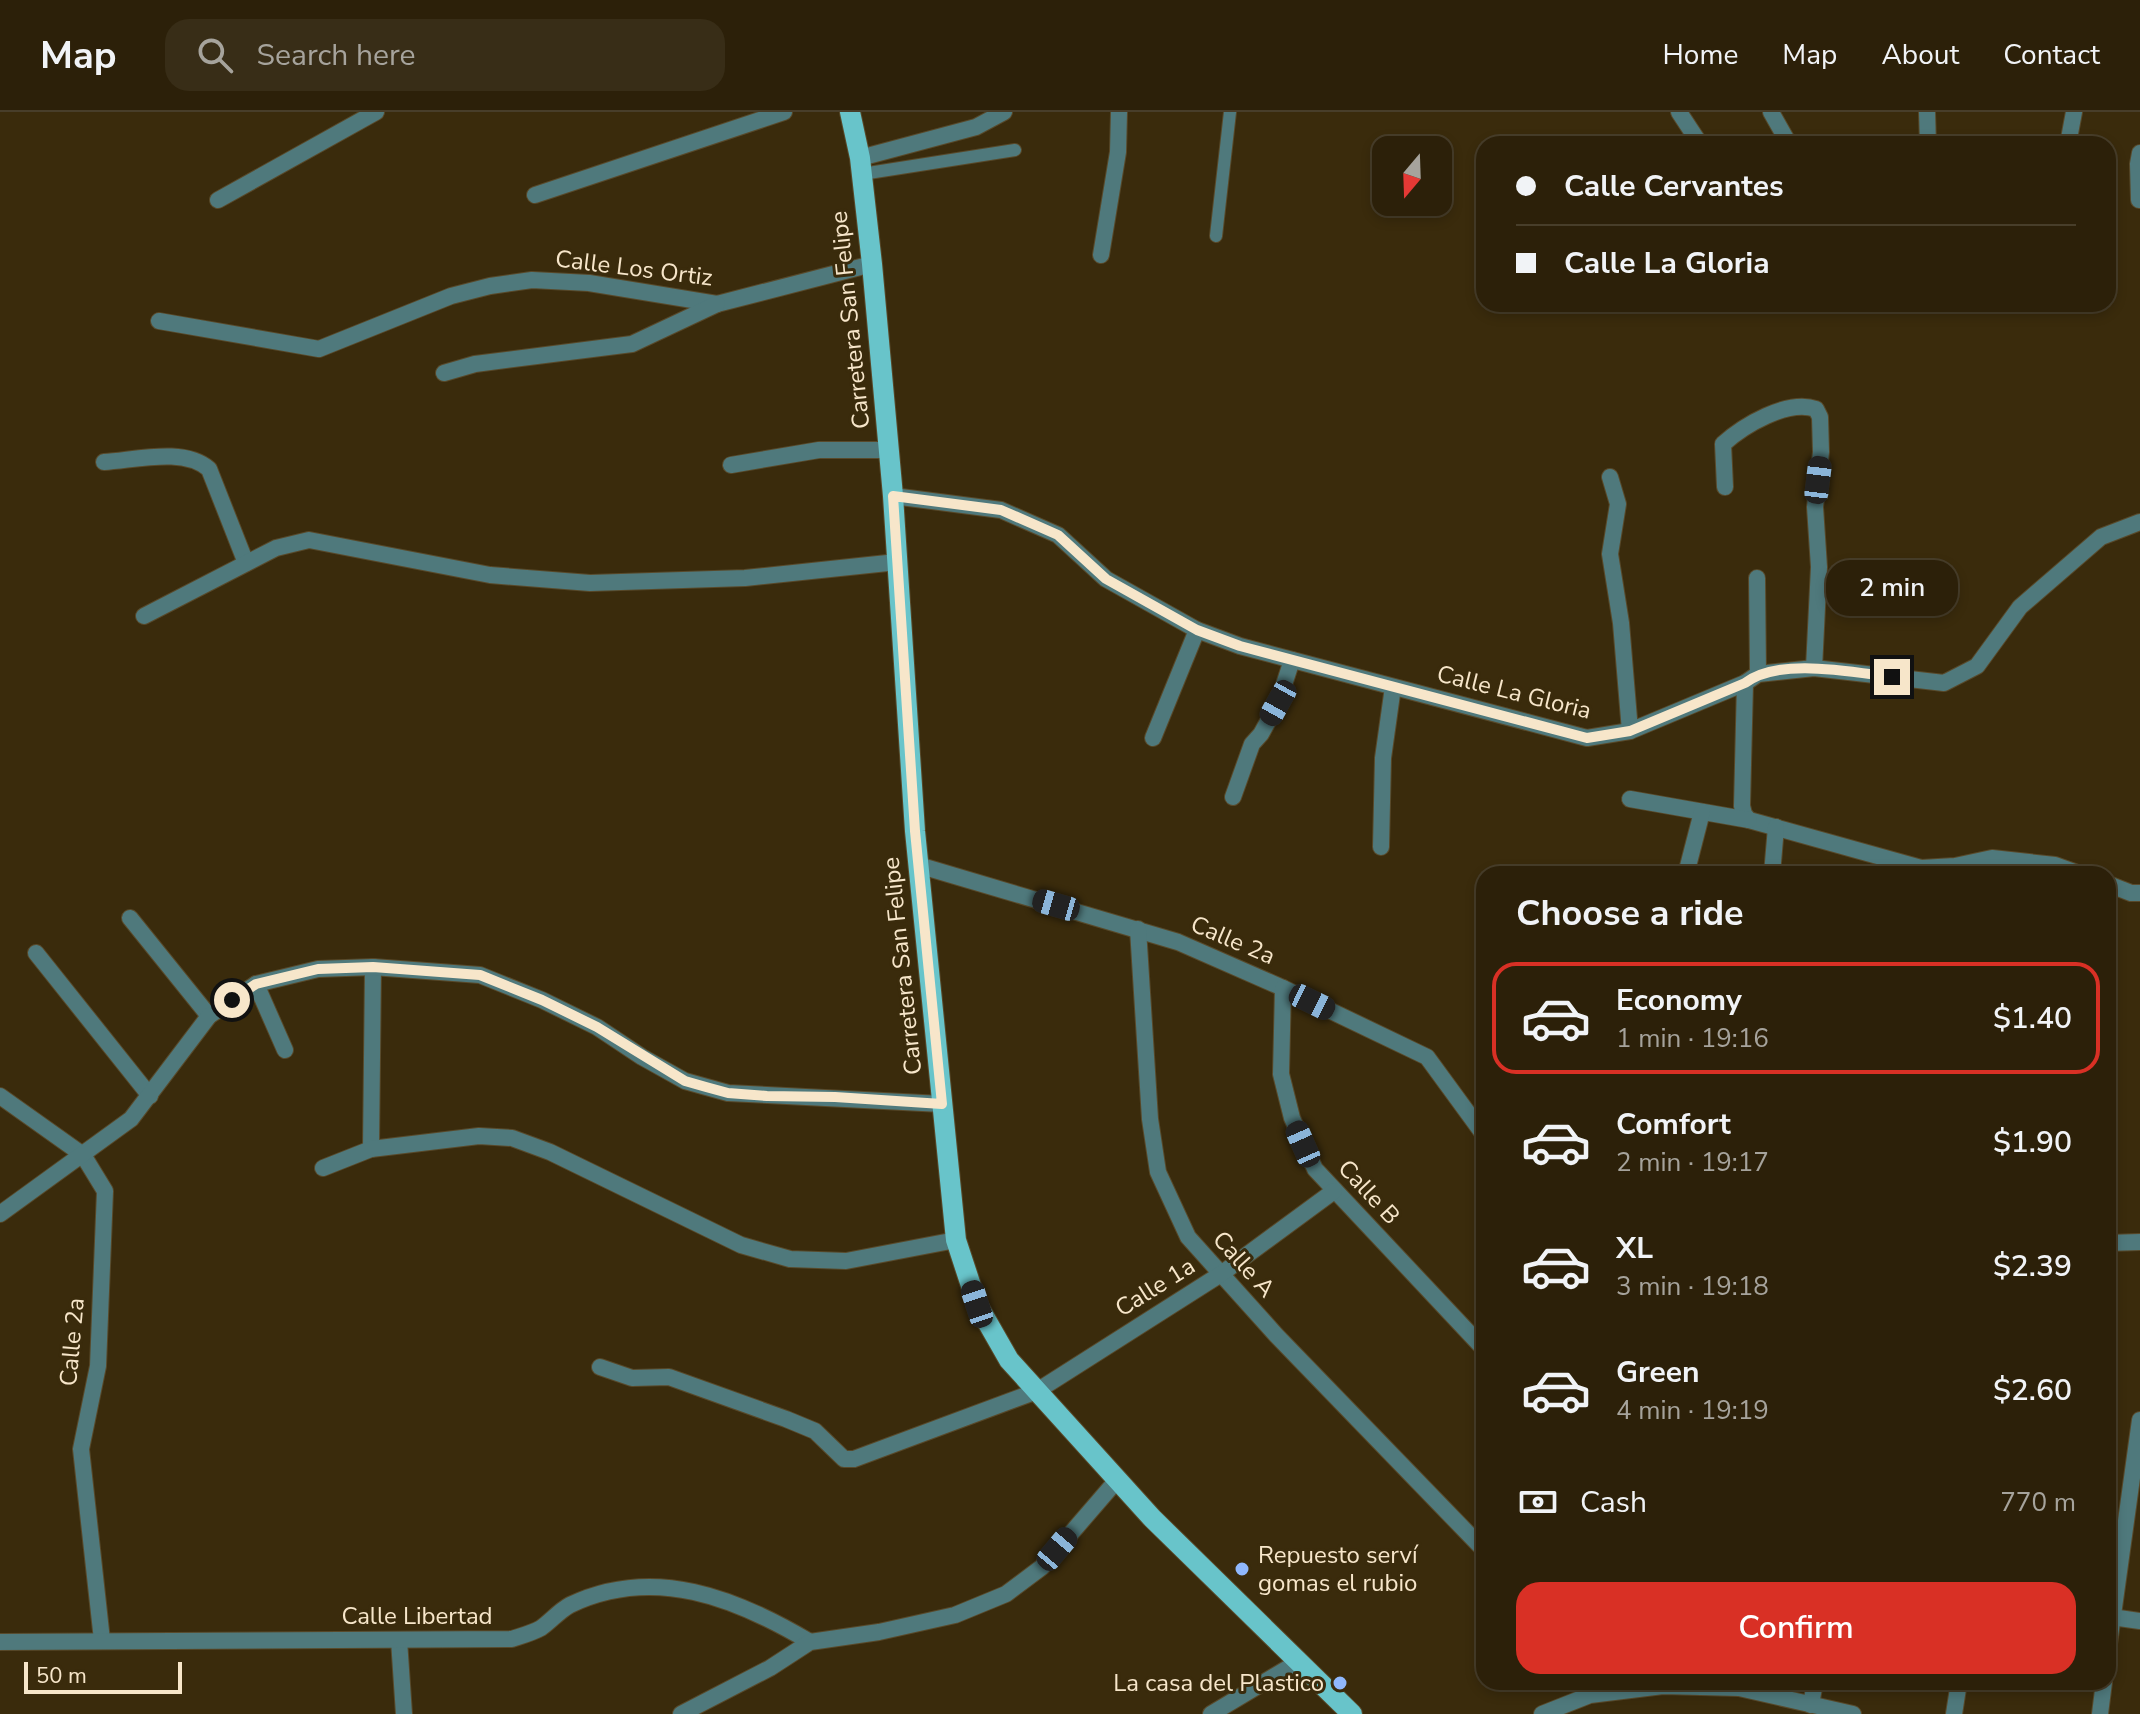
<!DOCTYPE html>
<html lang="en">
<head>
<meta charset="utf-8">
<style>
  body { margin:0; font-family:"Nunito Sans",sans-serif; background:#382d17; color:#f1f3f6; height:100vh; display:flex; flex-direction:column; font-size:30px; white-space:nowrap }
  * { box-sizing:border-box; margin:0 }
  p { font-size:26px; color:#a6a39c }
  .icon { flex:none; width:44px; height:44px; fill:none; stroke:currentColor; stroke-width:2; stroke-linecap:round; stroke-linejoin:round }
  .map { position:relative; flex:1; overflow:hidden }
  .drawer { position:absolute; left:1476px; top:754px; width:640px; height:824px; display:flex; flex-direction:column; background:#2c2009; border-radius:24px; box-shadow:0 4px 12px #0003,0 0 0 2px #483e2a }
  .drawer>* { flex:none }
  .hud { position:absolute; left:1476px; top:24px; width:640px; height:176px; border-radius:24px; box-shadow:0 4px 12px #0003,0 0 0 2px #483e2a; display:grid; align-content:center; height:176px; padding:0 40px; background:#2c2009 }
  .needle { width:52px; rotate:199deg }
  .tools { position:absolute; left:1372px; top:24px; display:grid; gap:16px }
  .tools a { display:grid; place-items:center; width:80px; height:80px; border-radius:16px; background:#2c2009; box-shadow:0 4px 12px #0003,0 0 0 2px #483e2a; font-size:40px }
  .scale { position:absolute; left:24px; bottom:20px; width:158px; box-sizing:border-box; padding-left:8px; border:4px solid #f7e6ca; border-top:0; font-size:22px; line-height:28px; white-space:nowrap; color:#f7e6ca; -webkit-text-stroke:6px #3a2b0c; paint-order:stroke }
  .end { position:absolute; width:36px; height:36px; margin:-18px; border:10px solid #f7e6ca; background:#111; box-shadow:0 0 0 4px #111 }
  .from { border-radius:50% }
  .bubble { position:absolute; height:56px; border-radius:24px; background:#2c2009; box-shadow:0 4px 12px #0003,0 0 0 2px #483e2a; font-size:26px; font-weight:600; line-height:56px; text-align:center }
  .car { position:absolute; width:24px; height:48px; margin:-24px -12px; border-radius:10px; box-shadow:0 0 6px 2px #0007; background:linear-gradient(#222 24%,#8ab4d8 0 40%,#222 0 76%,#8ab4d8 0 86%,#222 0) }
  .hud b { display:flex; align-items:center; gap:28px; height:76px; font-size:30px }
  .hud b+b { border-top:2px solid #483e2a }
  .hud i { width:20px; height:20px; background:#f1f3f6 }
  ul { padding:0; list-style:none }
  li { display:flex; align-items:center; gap:24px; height:112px; margin:0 16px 12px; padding:0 24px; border:4px solid transparent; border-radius:24px }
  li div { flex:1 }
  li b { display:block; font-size:30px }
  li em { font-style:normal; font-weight:600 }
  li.selected { border-color:#d93025 }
  li>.icon { width:72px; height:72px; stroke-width:1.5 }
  h2 { padding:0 40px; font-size:36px; line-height:96px }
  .pay { display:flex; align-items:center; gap:20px; height:88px; padding:0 40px; font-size:30px }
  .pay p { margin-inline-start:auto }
  .cta { display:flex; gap:16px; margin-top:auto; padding:16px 40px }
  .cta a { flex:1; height:92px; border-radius:24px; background:#d93025; color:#fff; font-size:32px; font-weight:600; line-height:92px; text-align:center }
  header { display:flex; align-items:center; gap:48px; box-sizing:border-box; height:112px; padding:0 40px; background:#2c2009; border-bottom:2px solid #483e2a }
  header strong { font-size:38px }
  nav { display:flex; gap:44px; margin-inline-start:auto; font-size:28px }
  .search { width:560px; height:72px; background:#382d17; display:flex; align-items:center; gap:20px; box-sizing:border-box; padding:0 28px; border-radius:24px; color:#a6a39c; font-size:30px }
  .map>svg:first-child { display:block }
</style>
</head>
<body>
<header>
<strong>Map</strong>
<div class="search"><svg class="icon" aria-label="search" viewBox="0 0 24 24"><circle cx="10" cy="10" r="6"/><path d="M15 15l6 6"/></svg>Search here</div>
<nav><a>Home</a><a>Map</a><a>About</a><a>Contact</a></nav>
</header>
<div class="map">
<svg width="2140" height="1602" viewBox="0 0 2140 1602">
  <rect width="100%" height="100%" fill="#3a2b0c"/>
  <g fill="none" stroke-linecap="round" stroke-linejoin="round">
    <defs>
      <g id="service">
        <path d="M862,62L1015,38"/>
        <path d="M1216,124L1230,0"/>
      </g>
      <g id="minor">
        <path d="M1679,0L1700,32"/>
        <path d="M1771,0L1789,32"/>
        <path d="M1927,0L1928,32"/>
        <path d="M2068,32L2074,0"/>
        <path d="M860,46L976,15L1004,0"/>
        <path d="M535,83L784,0"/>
        <path d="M218,88L376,0"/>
        <path d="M2139,88L2138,52L2140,41"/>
        <path d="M1101,143L1118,40L1119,0"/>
        <path d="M159,209L319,237L451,184L490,174L532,168L589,171L717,192L872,152"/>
        <path d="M444,261L475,252L632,232L717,192"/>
        <path d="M104,350C136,348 184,335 209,357L246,451"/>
        <path d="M731,353L819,338H889"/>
        <path d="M1610,365L1618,392L1610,442L1621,511L1630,619"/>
        <path d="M1725,375L1723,332C1743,314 1787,287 1816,297L1820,305L1821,340L1815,395L1819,455L1814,556"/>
        <path d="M893,384L1001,398L1058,423L1106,467L1197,518L1240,534L1587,626L1630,619L1745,571L1758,562L1814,556L1944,571L1977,554L2020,495L2101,425L2140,410"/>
        <path d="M1757,466L1758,562"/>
        <path d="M144,504L276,436L309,428L490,463L590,471L745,466L897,450"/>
        <path d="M1745,571L1742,694L1744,702L1749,708L1921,756L1955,754L1992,746L2055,753L2080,762"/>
        <path d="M1153,626L1197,518"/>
        <path d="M1233,685L1252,632L1261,622L1278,591L1292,548"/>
        <path d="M1630,687L1749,708"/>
        <path d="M1381,735L1383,646L1393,575"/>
        <path d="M918,753L1178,830L1283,876L1427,945L1484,1023"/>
        <path d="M1686,762L1702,700"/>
        <path d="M1772,762L1776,715"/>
        <path d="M2108,772L2131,781H2140"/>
        <path d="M130,806L209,904"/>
        <path d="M1138,817L1150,1007L1158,1060L1188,1125L1276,1223L1484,1438"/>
        <path d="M36,841L150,984"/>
        <path d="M256,872L285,938"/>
        <path d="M1283,876L1281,962L1292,1006L1315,1057L1484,1237"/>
        <path d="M0,984L83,1043L105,1079L98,1254L81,1337L102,1528"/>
        <path d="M371,1037L373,855"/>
        <path d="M323,1056L371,1037L479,1024L512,1026L550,1040L741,1133L790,1147L846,1149L956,1128"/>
        <path d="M0,1102L131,1007L209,904L256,872L318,857L373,855L480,863L542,888L597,915L642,945L685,969L728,981L942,992"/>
        <path d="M2108,1131L2140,1130"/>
        <path d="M600,1255L632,1266L669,1265L786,1307L815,1319L844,1347H854L1037,1279L1221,1162L1334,1079"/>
        <path d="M2112,1505L2140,1509"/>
        <path d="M399,1528L404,1602"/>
        <path d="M0,1530L512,1527C521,1524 532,1521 541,1516C551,1509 559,1499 570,1493C654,1453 736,1486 810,1530"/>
        <path d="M2108,1539L2140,1308"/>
        <path d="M1811,1593L1815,1570"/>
        <path d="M681,1602L770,1556L810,1530L879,1520L955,1503L1006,1482L1042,1455L1117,1368"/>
        <path d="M1211,1602L1298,1550"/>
        <path d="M1542,1602L1590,1583L1663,1574L1739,1576L1853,1602"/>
        <path d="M1954,1602L1959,1570"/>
        <path d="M2100,1602L2104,1570"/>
      </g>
      <path id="primary" d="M850,0L860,46L872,152L893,384L915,719L956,1128L977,1192L1009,1248L1152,1406L1352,1602"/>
    </defs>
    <!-- service casing -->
    <use href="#service" stroke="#58492a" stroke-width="14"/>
    <!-- minor casing -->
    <use href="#minor" stroke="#58492a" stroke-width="18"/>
    <!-- primary casing -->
    <use href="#primary" stroke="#58492a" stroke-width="22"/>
    <!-- service -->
    <use href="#service" stroke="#4f797c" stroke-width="12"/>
    <!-- minor -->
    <use href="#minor" stroke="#4f797c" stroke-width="16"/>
    <!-- primary -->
    <use href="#primary" stroke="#68c4ca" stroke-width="20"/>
  </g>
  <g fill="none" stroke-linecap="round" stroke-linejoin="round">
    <!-- route -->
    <path stroke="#f7e6ca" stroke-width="10" d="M232,888L256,872L318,857L373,855L480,863L542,888L597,915L685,969L706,975L728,981L767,984L835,985L942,992L915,719L893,384L1001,398L1058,423L1106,467L1197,518L1240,534L1587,626L1630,619L1745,571C1779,545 1851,560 1892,565"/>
  </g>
  <!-- markers -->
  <g fill="#90b8fd" stroke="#3a2b0c" stroke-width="3">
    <circle cx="1242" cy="1457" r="8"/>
    <circle cx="1340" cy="1571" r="8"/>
  </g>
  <g text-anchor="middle" stroke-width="6" stroke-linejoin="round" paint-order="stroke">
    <!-- street labels -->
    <g font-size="24" fill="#f7e6ca" stroke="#3a2b0c">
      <text transform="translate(634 156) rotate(7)" y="8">Calle Los Ortiz</text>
      <text transform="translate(850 208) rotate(-96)" y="8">Carretera San Felipe</text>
      <text transform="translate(1514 580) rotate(14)" y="8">Calle La Gloria</text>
      <text transform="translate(1233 828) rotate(23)" y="8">Calle 2a</text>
      <text transform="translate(902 854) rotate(-96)" y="8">Carretera San Felipe</text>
      <text transform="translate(1369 1080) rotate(47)" y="8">Calle B</text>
      <text transform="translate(1244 1152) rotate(48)" y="8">Calle A</text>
      <text transform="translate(1155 1175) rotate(-32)" y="8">Calle 1a</text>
      <text transform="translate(72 1230) rotate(-85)" y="8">Calle 2a</text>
      <text x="417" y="1512">Calle Libertad</text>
    </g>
    <!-- poi labels -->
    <g font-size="24" fill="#f7e6ca" stroke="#3a2b0c" text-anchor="start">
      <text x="1258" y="1451">Repuesto serví<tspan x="1258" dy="28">gomas el rubio</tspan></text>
      <text x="1324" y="1579" text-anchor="end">La casa del Plastico</text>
    </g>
  </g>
</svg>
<div class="tools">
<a><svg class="needle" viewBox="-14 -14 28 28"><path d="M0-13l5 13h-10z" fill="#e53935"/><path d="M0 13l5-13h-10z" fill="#a6a39c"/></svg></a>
</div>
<div class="scale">50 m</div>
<i class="end from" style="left:232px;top:888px"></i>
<i class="end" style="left:1892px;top:565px"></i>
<div class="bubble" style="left:1826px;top:448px;width:132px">2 min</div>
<i class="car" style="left:1818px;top:368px;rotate:7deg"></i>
<i class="car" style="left:1278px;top:591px;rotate:209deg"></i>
<i class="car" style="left:1056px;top:793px;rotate:286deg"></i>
<i class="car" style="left:1312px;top:890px;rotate:116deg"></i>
<i class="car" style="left:1303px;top:1032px;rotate:336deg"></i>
<i class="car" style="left:977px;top:1192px;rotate:342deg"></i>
<i class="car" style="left:1057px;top:1437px;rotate:40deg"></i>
<div class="hud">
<b><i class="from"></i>Calle Cervantes</b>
<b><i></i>Calle La Gloria</b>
</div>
<section class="drawer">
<h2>Choose a ride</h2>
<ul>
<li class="selected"><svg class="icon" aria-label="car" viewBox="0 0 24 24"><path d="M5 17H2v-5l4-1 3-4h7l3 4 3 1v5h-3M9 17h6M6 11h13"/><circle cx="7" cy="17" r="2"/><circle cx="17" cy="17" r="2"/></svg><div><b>Economy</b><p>1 min · 19:16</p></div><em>$1.40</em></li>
<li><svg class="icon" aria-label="car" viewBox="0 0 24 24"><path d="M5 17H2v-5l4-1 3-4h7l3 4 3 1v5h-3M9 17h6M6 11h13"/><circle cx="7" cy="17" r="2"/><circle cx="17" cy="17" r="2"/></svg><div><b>Comfort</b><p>2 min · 19:17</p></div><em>$1.90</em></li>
<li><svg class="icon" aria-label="car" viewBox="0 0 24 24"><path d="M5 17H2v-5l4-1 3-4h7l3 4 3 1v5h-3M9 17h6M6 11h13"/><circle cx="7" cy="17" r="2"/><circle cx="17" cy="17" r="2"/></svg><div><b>XL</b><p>3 min · 19:18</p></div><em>$2.39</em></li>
<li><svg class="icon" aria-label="car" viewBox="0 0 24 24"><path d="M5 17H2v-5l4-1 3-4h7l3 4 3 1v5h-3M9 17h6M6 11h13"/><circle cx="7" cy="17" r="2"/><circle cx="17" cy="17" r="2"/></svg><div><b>Green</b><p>4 min · 19:19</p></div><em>$2.60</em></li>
</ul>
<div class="pay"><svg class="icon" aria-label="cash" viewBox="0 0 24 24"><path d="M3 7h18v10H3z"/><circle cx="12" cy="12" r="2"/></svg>Cash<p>770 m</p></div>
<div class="cta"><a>Confirm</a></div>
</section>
</div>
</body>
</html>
